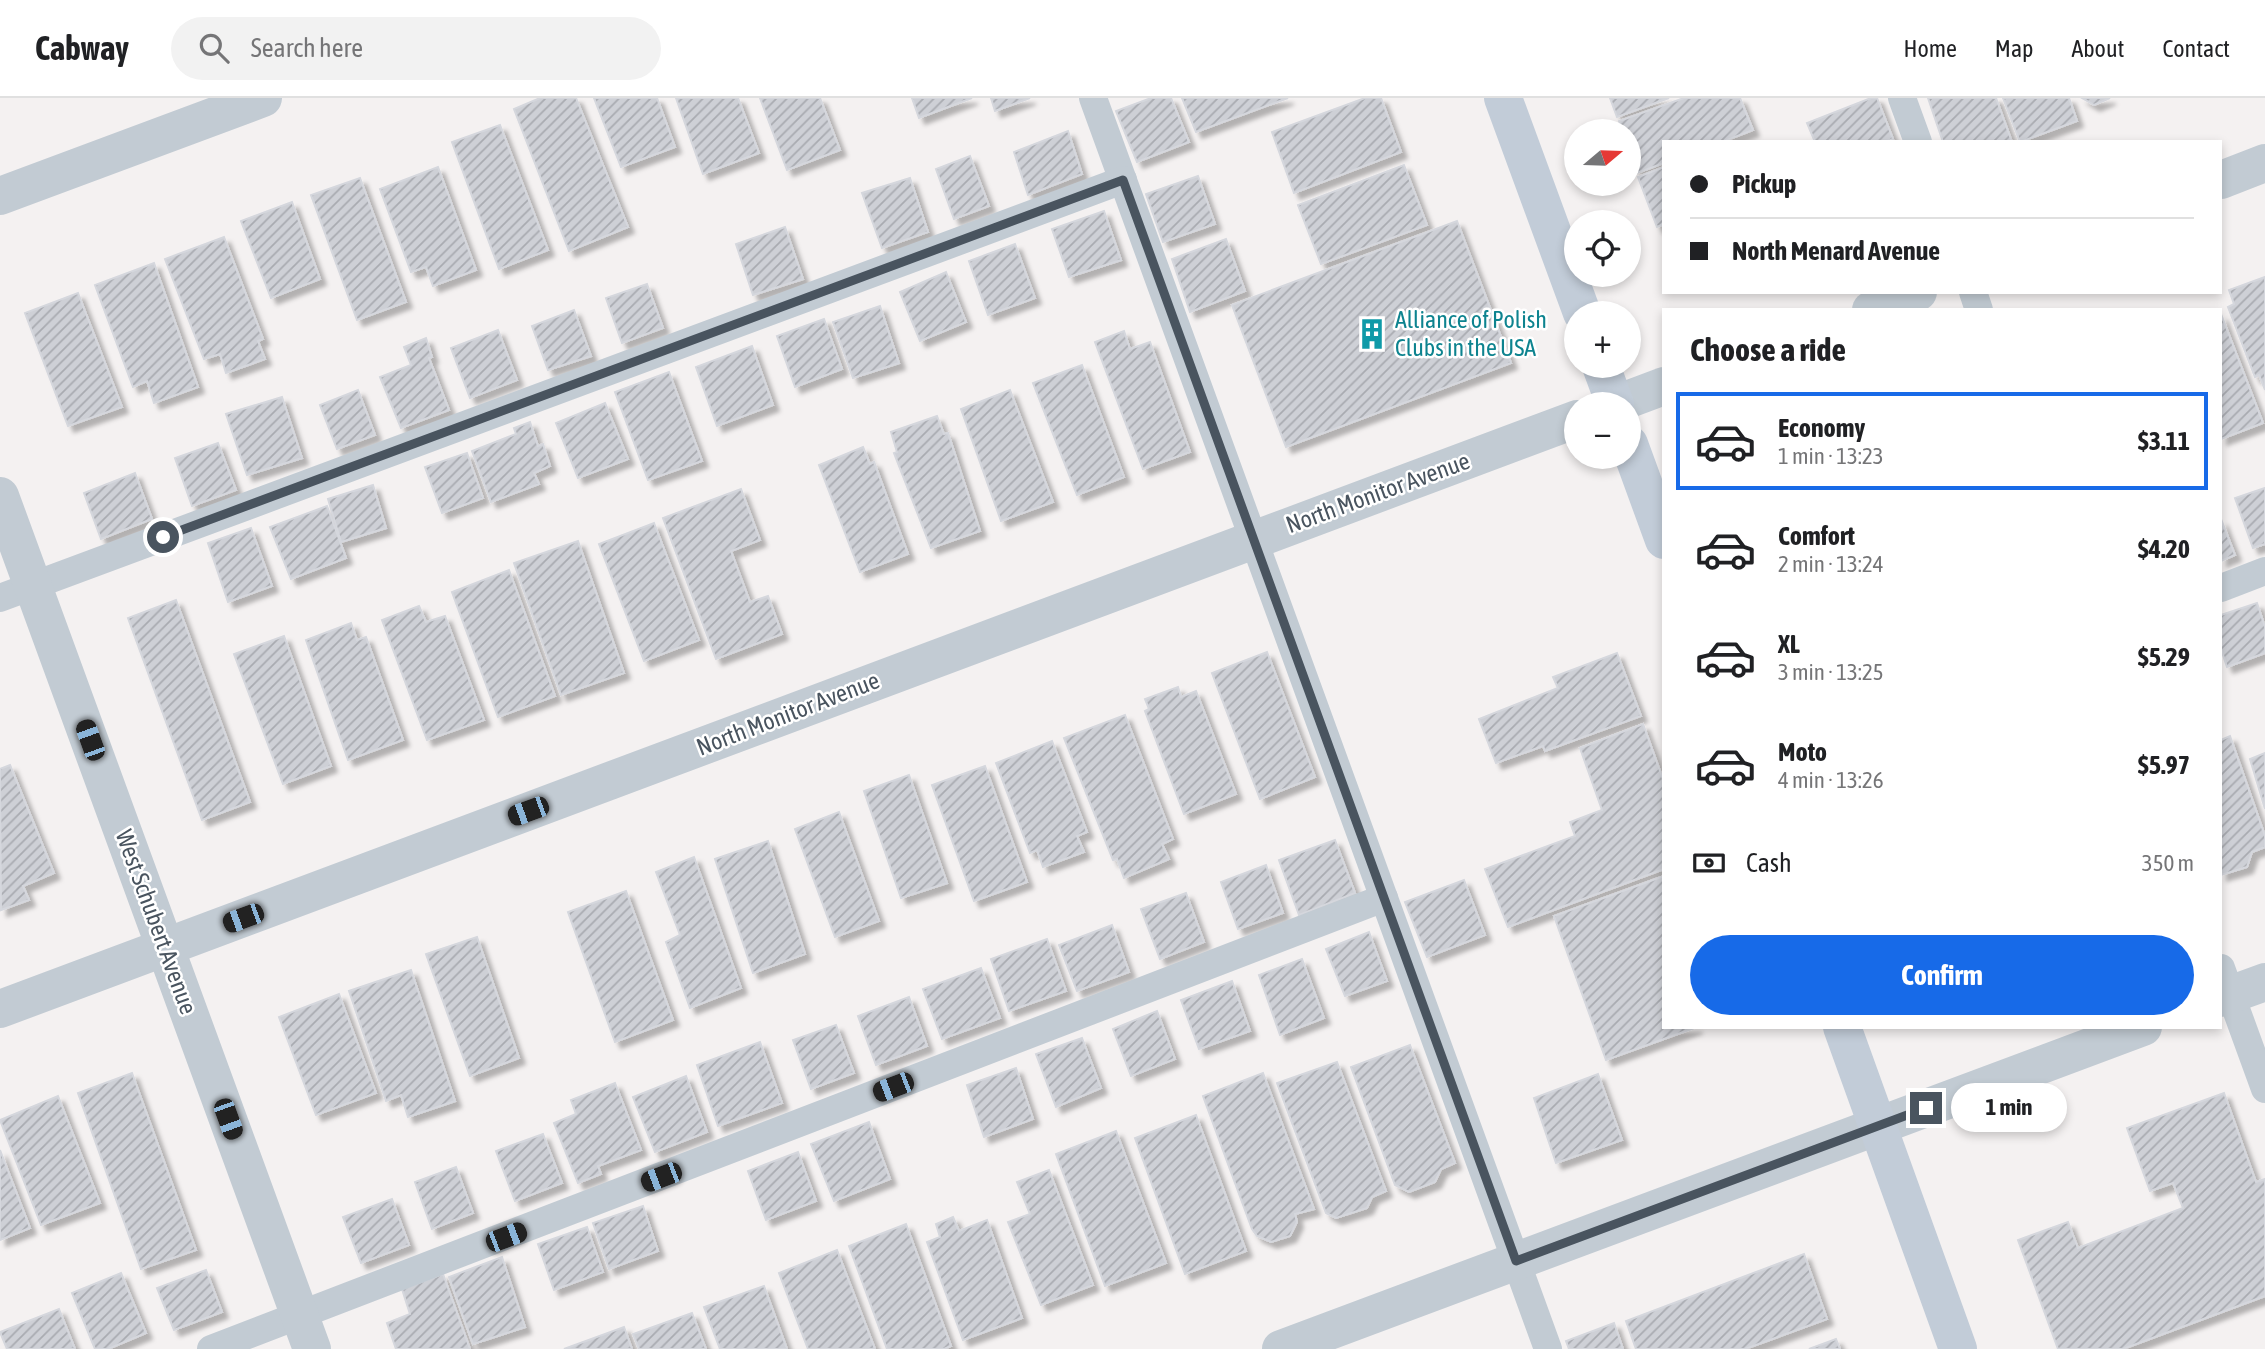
<!DOCTYPE html>
<html lang="en">
<head>
<meta charset="utf-8">
<style>
  body { margin:0; font-family:"Asap Condensed",sans-serif; background:#f2f2f2; color:#202124; height:100vh; display:flex; flex-direction:column; font-size:26px; white-space:nowrap }
  * { box-sizing:border-box; margin:0 }
  p { font-size:23px; color:#757577 }
  .icon { flex:none; width:38px; height:38px; fill:none; stroke:currentColor; stroke-width:2; stroke-linecap:round; stroke-linejoin:round }
  .map { position:relative; flex:1; overflow:hidden }
  .sheet { position:absolute; left:1662px; top:210px; width:560px; height:721px; display:flex; flex-direction:column; background:#fff; border-radius:0px; box-shadow:0 4px 10px #0003 }
  .sheet>* { flex:none }
  .banner { position:absolute; left:1662px; top:42px; width:560px; height:154px; border-radius:0px; box-shadow:0 4px 10px #0003; display:grid; align-content:center; height:154px; padding:0 28px; background:#fff }
  .needle { width:46px; rotate:71deg }
  .buttons { position:absolute; left:1564px; top:21px; display:grid; gap:14px }
  .buttons a { display:grid; place-items:center; width:77px; height:77px; border-radius:50%; background:#fff; box-shadow:0 4px 10px #0003; font-size:35px }
  .end { position:absolute; width:32px; height:32px; margin:-16px; border:9px solid #49545f; background:#fff; box-shadow:0 0 0 4px #fff }
  .from { border-radius:50% }
  .bubble { position:absolute; height:49px; border-radius:24px; background:#fff; box-shadow:0 4px 10px #0003; font-size:23px; font-weight:700; line-height:49px; text-align:center }
  .car { position:absolute; width:21px; height:42px; margin:-21px -10px; border-radius:9px; box-shadow:0 0 5px 2px #0007; background:linear-gradient(#222 24%,#8ab4d8 0 40%,#222 0 76%,#8ab4d8 0 86%,#222 0) }
  .banner b { display:flex; align-items:center; gap:24px; height:66px; font-size:26px }
  .banner b+b { border-top:2px solid #e0e0e0 }
  .banner i { width:18px; height:18px; background:#202124 }
  ul { padding:0; list-style:none }
  li { display:flex; align-items:center; gap:21px; height:98px; margin:0 14px 10px; padding:0 14px; border:4px solid transparent; border-radius:0px }
  li div { flex:1 }
  li b { display:block; font-size:26px }
  li em { font-style:normal; font-weight:700 }
  li.on { border-color:#176ae8 }
  li>.icon { width:63px; height:63px; stroke-width:1.5 }
  h2 { padding:0 28px; font-size:32px; line-height:84px }
  .pay { display:flex; align-items:center; gap:18px; height:77px; padding:0 28px; font-size:26px }
  .pay p { margin-inline-start:auto }
  .button { display:flex; gap:14px; margin-top:auto; padding:14px 28px }
  .button a { flex:1; height:80px; border-radius:42px; background:#176ae8; color:#fff; font-size:28px; font-weight:700; line-height:80px; text-align:center }
  header { display:flex; align-items:center; gap:42px; box-sizing:border-box; height:98px; padding:0 35px; background:#fff; border-bottom:2px solid #e0e0e0 }
  header strong { font-size:33px }
  nav { display:flex; gap:38px; margin-inline-start:auto; font-size:24px }
  .search { width:490px; height:63px; background:#f2f2f2; display:flex; align-items:center; gap:18px; box-sizing:border-box; padding:0 24px; border-radius:38px; color:#757577; font-size:26px }
  .map>svg:first-child { display:block }
</style>
</head>
<body>
<header>
<strong>Cabway</strong>
<div class="search"><svg class="icon" aria-label="search" viewBox="0 0 24 24"><circle cx="10" cy="10" r="6"/><path d="M15 15l6 6"/></svg>Search here</div>
<nav><a>Home</a><a>Map</a><a>About</a><a>Contact</a></nav>
</header>
<div class="map">
<svg width="2265" height="1251" viewBox="0 0 2265 1251">
  <defs>
    <pattern id="building-hatch" width="6" height="6" patternUnits="userSpaceOnUse" patternTransform="scale(1.75)"><rect width="6" height="6" fill="#ced0d6"/><path d="M-1 1l2-2M0 6l6-6M5 7l2-2" fill="none" stroke="#a9abb1"/></pattern>
    <filter id="shadow"><feDropShadow dx="6" dy="6" stdDeviation="2" flood-color="#0004"/></filter>
  </defs>
  <rect width="100%" height="100%" fill="#f4f1f1"/>
  <!-- building -->
  <g fill="url(#building-hatch)" stroke="#d5d7dd" stroke-width="2" filter="url(#shadow)">
    <path d="M540,0H576L628,129L569,153L514,11Z"/>
    <path d="M594,0H657L675,49L621,69Z"/>
    <path d="M676,0H738L759,55L703,76Z"/>
    <path d="M760,0H820L840,52L787,72Z"/>
    <path d="M912,0H972L919,20Z"/>
    <path d="M991,0H1030L995,13Z"/>
    <path d="M1151,0H1171L1189,44L1137,64L1116,13Z"/>
    <path d="M1182,0H1288L1196,34Z"/>
    <path d="M1365,0H1381L1401,54L1294,95L1272,34Z"/>
    <path d="M1610,0H1669L1617,19Z"/>
    <path d="M1684,0H1740L1753,32L1722,44H1664V65L1637,75L1629,52V33H1622L1619,23Z"/>
    <path d="M1871,0H1877L1893,41L1885,44H1815L1807,25Z"/>
    <path d="M1928,0H1996L2012,44H1943Z"/>
    <path d="M2003,0H2069L2077,23L2020,44Z"/>
    <path d="M2082,0H2110L2094,7Z"/>
    <path d="M500,27L548,152L499,171L452,44Z"/>
    <path d="M1068,33L1082,76L1028,97L1014,54Z"/>
    <path d="M970,58L989,108L954,121L936,71Z"/>
    <path d="M1404,67L1427,127L1321,166L1298,107Z"/>
    <path d="M438,69L476,172L433,188L426,169L411,174L380,91Z"/>
    <path d="M1664,69V126L1657,129L1638,79Z"/>
    <path d="M1198,78L1215,126L1163,144L1146,96Z"/>
    <path d="M360,80L406,204L357,222L311,97Z"/>
    <path d="M910,80L928,134L882,150L862,95Z"/>
    <path d="M292,104L320,181L271,200L241,123Z"/>
    <path d="M1104,113L1121,162L1069,179L1052,131Z"/>
    <path d="M1457,123L1511,265L1286,349L1232,207Z"/>
    <path d="M785,129L803,181L753,197L736,146Z"/>
    <path d="M224,139L263,241L258,243L265,261L226,275L220,256L204,261L165,161Z"/>
    <path d="M1226,141L1245,193L1190,214L1172,161Z"/>
    <path d="M1015,146L1035,200L988,217L969,163Z"/>
    <path d="M154,165L198,289L154,305L147,283L133,289L95,187Z"/>
    <path d="M946,174L966,224L920,243L900,194Z"/>
    <path d="M2265,179V292L2259,277L2255,279L2228,209L2234,206L2229,192Z"/>
    <path d="M647,186L663,230L622,245L606,200Z"/>
    <path d="M78,195L122,309L68,328L25,215Z"/>
    <path d="M880,208L899,265L853,280L833,224Z"/>
    <path d="M574,212L591,258L548,272L532,228Z"/>
    <path d="M2221,216L2263,325L2221,341Z"/>
    <path d="M824,221L842,271L795,289L777,238Z"/>
    <path d="M498,232L517,282L470,300L451,250Z"/>
    <path d="M1124,233L1130,251L1150,244L1190,354L1143,371L1095,244Z"/>
    <path d="M426,240L432,259L429,260L449,312L401,330L380,279L411,267L404,249Z"/>
    <path d="M752,248L773,307L717,328L696,269Z"/>
    <path d="M1082,267L1124,379L1077,397L1033,285Z"/>
    <path d="M669,274L702,363L648,382L615,294Z"/>
    <path d="M358,292L375,337L337,351L320,307Z"/>
    <path d="M1010,292L1053,404L1001,423L961,311Z"/>
    <path d="M282,299L302,360L247,377L226,316Z"/>
    <path d="M605,305L628,361L578,380L556,325Z"/>
    <path d="M937,318L944,336L948,335L980,433L931,450L894,355L897,354L891,334Z"/>
    <path d="M530,324L538,348L543,346L550,368L534,375L539,386L491,404L472,353L516,336L514,330Z"/>
    <path d="M218,345L236,392L192,408L175,360Z"/>
    <path d="M863,349L870,366L874,364L908,456L860,474L819,367Z"/>
    <path d="M467,355L483,400L442,415L425,369Z"/>
    <path d="M135,375L152,421L101,441L84,395Z"/>
    <path d="M373,387L386,430L341,444L328,401Z"/>
    <path d="M2265,390V446L2253,450L2235,400Z"/>
    <path d="M741,391L760,442L731,453L750,504L768,498L782,536L716,561L663,420Z"/>
    <path d="M327,408L346,460L291,481L270,429Z"/>
    <path d="M2221,421L2235,457L2221,463Z"/>
    <path d="M654,425L699,542L644,563L599,446Z"/>
    <path d="M251,430L272,488L228,504L208,445Z"/>
    <path d="M578,443L624,575L561,597L514,465Z"/>
    <path d="M509,472L555,598L498,619L452,494Z"/>
    <path d="M176,502L250,704L202,722L128,520Z"/>
    <path d="M2257,505L2265,529V555L2227,569L2221,551V517Z"/>
    <path d="M419,508L426,524L445,518L484,622L427,642L382,522Z"/>
    <path d="M351,525L357,542L366,539L403,642L348,662L306,542Z"/>
    <path d="M284,538L331,668L283,686L234,556Z"/>
    <path d="M1267,554L1315,679L1260,701L1212,575Z"/>
    <path d="M1617,555L1641,618L1545,653L1543,648L1496,665L1479,621L1558,590L1553,579Z"/>
    <path d="M1178,589L1181,599L1196,593L1236,696L1184,716L1145,613L1149,611L1145,601Z"/>
    <path d="M1125,617L1173,741L1162,746L1169,761L1124,780L1117,761L1113,762L1064,640Z"/>
    <path d="M1643,626L1664,684V771L1508,829L1485,771L1575,738L1570,724L1602,712L1580,650Z"/>
    <path d="M2230,638L2265,738V749L2252,754L2247,769L2221,777V642Z"/>
    <path d="M1052,643L1087,734L1077,738L1084,754L1043,769L1037,752L1030,755L996,665Z"/>
    <path d="M2265,655V711L2250,661Z"/>
    <path d="M10,667L54,775L23,788L29,802L1,812L0,671Z"/>
    <path d="M985,668L1027,784L974,803L932,687Z"/>
    <path d="M909,677L947,785L901,800L864,693Z"/>
    <path d="M839,714L879,823L835,839L795,731Z"/>
    <path d="M1335,742L1355,795L1299,817L1279,762Z"/>
    <path d="M768,743L805,856L753,875L715,761Z"/>
    <path d="M694,759L741,890L690,910L666,844L680,837L656,774Z"/>
    <path d="M1266,767L1283,815L1238,831L1221,784Z"/>
    <path d="M1664,778V929H1697L1606,962L1554,818Z"/>
    <path d="M1464,782L1485,837L1427,859L1405,804Z"/>
    <path d="M626,793L673,922L615,944L568,814Z"/>
    <path d="M1186,795L1204,844L1160,861L1141,811Z"/>
    <path d="M1112,827L1129,874L1077,893L1059,847Z"/>
    <path d="M1369,834L1387,883L1345,898L1326,851Z"/>
    <path d="M477,839L519,960L470,978L426,856Z"/>
    <path d="M1047,841L1066,893L1009,913L991,861Z"/>
    <path d="M1302,861L1324,920L1280,937L1259,877Z"/>
    <path d="M981,870L1000,920L942,941L923,891Z"/>
    <path d="M411,872L455,1003L408,1019L401,997L386,1003L349,893Z"/>
    <path d="M1232,883L1250,933L1199,951L1181,902Z"/>
    <path d="M339,896L376,995L316,1017L279,919Z"/>
    <path d="M909,899L927,948L876,967L858,918Z"/>
    <path d="M1157,913L1175,961L1131,978L1113,931Z"/>
    <path d="M836,927L854,975L811,991L793,942Z"/>
    <path d="M1082,940L1101,990L1056,1009L1036,956Z"/>
    <path d="M760,944L782,1005L718,1028L697,967Z"/>
    <path d="M1410,947L1455,1065L1441,1071L1435,1084L1409,1094L1395,1087L1351,969Z"/>
    <path d="M1337,964L1386,1093L1372,1099L1367,1110L1336,1120L1326,1115L1277,985Z"/>
    <path d="M1016,970L1033,1021L984,1039L967,987Z"/>
    <path d="M132,975L196,1152L141,1171L78,995Z"/>
    <path d="M1263,975L1314,1111L1295,1116L1297,1124L1290,1138L1271,1144L1257,1138L1252,1131L1203,998Z"/>
    <path d="M1598,976L1622,1042L1556,1065L1534,1000Z"/>
    <path d="M686,978L707,1034L655,1054L633,999Z"/>
    <path d="M615,985L641,1052L598,1068L601,1076L578,1085L554,1025L576,1016L571,1002Z"/>
    <path d="M2224,995L2256,1084L2265,1081V1198L2123,1251H2058L2018,1142L2068,1124L2078,1150L2183,1110L2173,1085L2150,1093L2127,1030Z"/>
    <path d="M58,998L100,1105L41,1127L0,1022Z"/>
    <path d="M1196,1017L1246,1153L1185,1176L1135,1040Z"/>
    <path d="M869,1024L890,1081L834,1103L811,1046Z"/>
    <path d="M1116,1033L1166,1165L1105,1188L1056,1056Z"/>
    <path d="M543,1036L562,1085L515,1103L496,1053Z"/>
    <path d="M0,1052L30,1130L0,1142Z"/>
    <path d="M798,1054L816,1103L766,1122L748,1073Z"/>
    <path d="M456,1069L473,1115L432,1131L415,1084Z"/>
    <path d="M1049,1072L1093,1187L1041,1207L1008,1124L1030,1116L1017,1084Z"/>
    <path d="M392,1101L409,1147L361,1165L343,1119Z"/>
    <path d="M643,1108L658,1153L609,1171L593,1125Z"/>
    <path d="M953,1119L959,1133L987,1122L1022,1220L963,1242L927,1144L940,1139L936,1126Z"/>
    <path d="M906,1126L951,1248L944,1251H887L849,1148Z"/>
    <path d="M587,1129L603,1174L554,1192L538,1146Z"/>
    <path d="M837,1152L875,1251H808L779,1175Z"/>
    <path d="M1804,1156L1827,1221L1745,1251H1636L1626,1223Z"/>
    <path d="M502,1159L525,1229L473,1246L449,1179Z"/>
    <path d="M206,1172L222,1214L174,1232L157,1190Z"/>
    <path d="M121,1175L146,1235L108,1251H95L72,1195Z"/>
    <path d="M443,1176L470,1251H396L387,1225L410,1216L402,1191Z"/>
    <path d="M764,1188L787,1251H720L704,1209Z"/>
    <path d="M59,1211L75,1251H7L0,1234Z"/>
    <path d="M692,1215L706,1251H639L633,1236Z"/>
    <path d="M1614,1225L1623,1251H1569L1566,1243Z"/>
    <path d="M624,1229L632,1251H564Z"/>
    <path d="M1836,1241L1840,1251H1809Z"/>
  </g>
  <g fill="none" stroke-linecap="round" stroke-linejoin="round">
    <!-- lane -->
    <g stroke="#c2cbd3" stroke-width="28">
      <path d="M1093,0L1548,1251"/>
      <path d="M1902,0L1918,44"/>
      <path d="M1973,194L1979,212"/>
      <path d="M2221,490L2265,473"/>
      <path d="M0,500L1123,82"/>
      <path d="M2221,870L2265,991"/>
      <path d="M211,1251L1384,800"/>
    </g>
    <!-- street -->
    <g stroke="#c2cbd3" stroke-width="38">
      <path d="M2221,82L2265,65"/>
      <path d="M0,98L263,0"/>
      <path d="M1871,212L1918,194"/>
      <path d="M1616,306L1664,288"/>
      <path d="M0,398L312,1251"/>
      <path d="M2221,900L2265,884"/>
      <path d="M0,911L1577,321"/>
      <path d="M1281,1251L2143,929"/>
    </g>
    <!-- secondary -->
    <g stroke="#c2ccd8" stroke-width="38">
      <path d="M1503,0L1582,215"/>
      <path d="M1601,268L1615,306"/>
      <path d="M1629,346L1664,442"/>
      <path d="M1842,929L1958,1251"/>
    </g>
  </g>
  <g fill="none" stroke-linecap="round" stroke-linejoin="round">
    <!-- route -->
    <path stroke="#49545f" stroke-width="9" d="M163,439L1123,82L1516,1163L1926,1010"/>
  </g>
  <!-- icons -->
  <defs>
    <symbol id="building-bare" viewBox="-9 -9 18 18"><path d="M-4-6H4V6H1V3H-1V6H-4ZM-2.5-4.3h1.7v1.8h-1.7ZM.8-4.3h1.7v1.8H.8ZM-2.5-1h1.7V.8h-1.7ZM.8-1h1.7V.8H.8Z" fill="#0f9aa8" stroke="#fff" stroke-width="2.5" paint-order="stroke"/></symbol>
  </defs>
  <g fill-rule="evenodd">
    <use href="#building-bare" x="1350" y="214" width="44" height="44"/>
  </g>
  <g text-anchor="middle" stroke-width="5" stroke-linejoin="round" paint-order="stroke">
    <!-- culture labels -->
    <g font-size="24" fill="#0d838f" stroke="#fff" text-anchor="start">
      <text x="1395" y="230">Alliance of Polish<tspan x="1395" dy="28">Clubs in the USA</tspan></text>
    </g>
    <!-- street labels -->
    <g font-size="24" fill="#49545f" stroke="#fff">
      <text transform="translate(1378 395) rotate(-20)" y="8">North Monitor Avenue</text>
      <text transform="translate(788 616) rotate(-21)" y="8">North Monitor Avenue</text>
      <text transform="translate(156 824) rotate(70)" y="8">West Schubert Avenue</text>
    </g>
  </g>
</svg>
<div class="buttons">
<a><svg class="needle" viewBox="-14 -14 28 28"><path d="M0-13l5 13h-10z" fill="#e53935"/><path d="M0 13l5-13h-10z" fill="#757577"/></svg></a>
<a><svg class="icon" aria-label="locate" viewBox="0 0 24 24"><circle cx="12" cy="12" r="6"/><path d="M12 2v4M12 18v4M2 12h4M18 12h4"/></svg></a>
<a>+</a>
<a>−</a>
</div>
<i class="end from" style="left:163px;top:439px"></i>
<i class="end" style="left:1926px;top:1010px"></i>
<div class="bubble" style="left:1951px;top:985px;width:116px">1 min</div>
<i class="car" style="left:90px;top:642px;rotate:340deg"></i>
<i class="car" style="left:528px;top:713px;rotate:250deg"></i>
<i class="car" style="left:243px;top:820px;rotate:250deg"></i>
<i class="car" style="left:893px;top:989px;rotate:249deg"></i>
<i class="car" style="left:228px;top:1021px;rotate:160deg"></i>
<i class="car" style="left:661px;top:1079px;rotate:249deg"></i>
<i class="car" style="left:506px;top:1139px;rotate:69deg"></i>
<div class="banner">
<b><i class="from"></i>Pickup</b>
<b><i></i>North Menard Avenue</b>
</div>
<section class="sheet">
<h2>Choose a ride</h2>
<ul>
<li class="on"><svg class="icon" aria-label="car" viewBox="0 0 24 24"><path d="M5 17H2v-5l4-1 3-4h7l3 4 3 1v5h-3M9 17h6M6 11h13"/><circle cx="7" cy="17" r="2"/><circle cx="17" cy="17" r="2"/></svg><div><b>Economy</b><p>1 min · 13:23</p></div><em>$3.11</em></li>
<li><svg class="icon" aria-label="car" viewBox="0 0 24 24"><path d="M5 17H2v-5l4-1 3-4h7l3 4 3 1v5h-3M9 17h6M6 11h13"/><circle cx="7" cy="17" r="2"/><circle cx="17" cy="17" r="2"/></svg><div><b>Comfort</b><p>2 min · 13:24</p></div><em>$4.20</em></li>
<li><svg class="icon" aria-label="car" viewBox="0 0 24 24"><path d="M5 17H2v-5l4-1 3-4h7l3 4 3 1v5h-3M9 17h6M6 11h13"/><circle cx="7" cy="17" r="2"/><circle cx="17" cy="17" r="2"/></svg><div><b>XL</b><p>3 min · 13:25</p></div><em>$5.29</em></li>
<li><svg class="icon" aria-label="car" viewBox="0 0 24 24"><path d="M5 17H2v-5l4-1 3-4h7l3 4 3 1v5h-3M9 17h6M6 11h13"/><circle cx="7" cy="17" r="2"/><circle cx="17" cy="17" r="2"/></svg><div><b>Moto</b><p>4 min · 13:26</p></div><em>$5.97</em></li>
</ul>
<div class="pay"><svg class="icon" aria-label="cash" viewBox="0 0 24 24"><path d="M3 7h18v10H3z"/><circle cx="12" cy="12" r="2"/></svg>Cash<p>350 m</p></div>
<div class="button"><a>Confirm</a></div>
</section>
</div>
</body>
</html>
